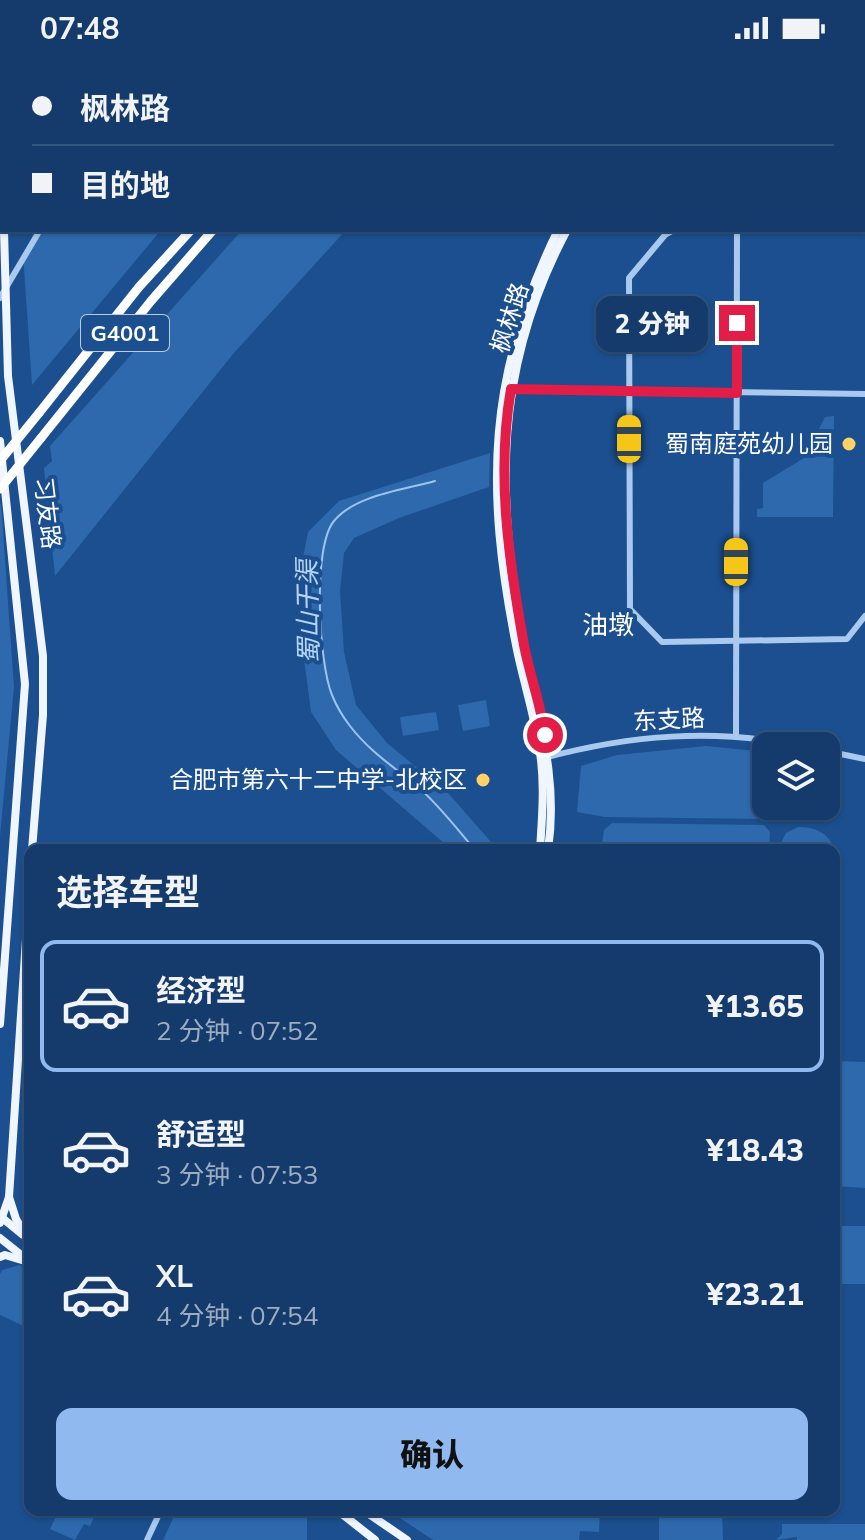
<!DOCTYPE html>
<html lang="zh">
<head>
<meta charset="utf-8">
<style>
  body { margin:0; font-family:Mulish,"Noto Sans SC",sans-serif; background:#1d4271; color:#f1f3f6; height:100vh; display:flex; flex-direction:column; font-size:30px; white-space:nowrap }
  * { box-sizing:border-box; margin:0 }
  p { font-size:26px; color:#9dadc1 }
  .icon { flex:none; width:44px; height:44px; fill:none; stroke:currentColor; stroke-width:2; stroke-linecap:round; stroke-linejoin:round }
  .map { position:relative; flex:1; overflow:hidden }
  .details { position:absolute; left:24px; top:788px; width:816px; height:672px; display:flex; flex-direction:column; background:#143b6b; border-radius:16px; box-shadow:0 2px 6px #0004,0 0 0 2px #33557e }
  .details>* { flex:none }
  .hud { position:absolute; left:0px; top:0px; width:866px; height:176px; box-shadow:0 2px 6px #0004,0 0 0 2px #33557e; display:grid; align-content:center; height:176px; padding:0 32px; background:#143b6b }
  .buttons { position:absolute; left:752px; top:676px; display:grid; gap:16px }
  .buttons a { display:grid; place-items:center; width:88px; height:88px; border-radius:16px; background:#143b6b; box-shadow:0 2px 6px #0004,0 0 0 2px #33557e; font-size:40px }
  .end { position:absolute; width:36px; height:36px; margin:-18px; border:10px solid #e11d48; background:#fff; box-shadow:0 0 0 4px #fff }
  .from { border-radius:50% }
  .bubble { position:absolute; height:56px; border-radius:16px; background:#143b6b; box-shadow:0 2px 6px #0004,0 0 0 2px #33557e; font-size:26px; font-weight:800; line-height:56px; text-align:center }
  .car { position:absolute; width:24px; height:48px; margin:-24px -12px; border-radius:10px; box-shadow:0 0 6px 2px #0007; background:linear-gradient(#f5c518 24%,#345 0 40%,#f5c518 0 76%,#345 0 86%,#f5c518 0) }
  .hud b { display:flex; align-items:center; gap:28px; height:76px; font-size:30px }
  .hud b+b { border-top:2px solid #33557e }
  .hud i { width:20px; height:20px; background:#f1f3f6 }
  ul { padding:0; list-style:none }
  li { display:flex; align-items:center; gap:24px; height:132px; margin:0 16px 12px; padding:0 16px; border:4px solid transparent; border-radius:16px }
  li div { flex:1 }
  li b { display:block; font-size:30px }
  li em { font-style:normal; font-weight:800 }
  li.active { border-color:#90b9f0 }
  li>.icon { width:72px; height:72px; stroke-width:1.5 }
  h2 { padding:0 32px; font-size:36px; line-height:96px }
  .action { display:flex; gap:16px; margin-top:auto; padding:16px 32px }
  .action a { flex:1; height:92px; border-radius:16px; background:#90b9f0; color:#111; font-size:32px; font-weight:800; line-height:92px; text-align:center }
  .status { display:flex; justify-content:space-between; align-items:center; height:56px; padding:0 40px; background:#143b6b; direction:ltr }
  .status svg { height:22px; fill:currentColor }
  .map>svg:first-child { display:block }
</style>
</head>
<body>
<div class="status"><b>07:48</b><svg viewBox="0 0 49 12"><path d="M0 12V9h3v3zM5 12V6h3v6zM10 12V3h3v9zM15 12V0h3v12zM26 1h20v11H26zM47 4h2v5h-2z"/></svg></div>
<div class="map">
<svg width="865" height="1484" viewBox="0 0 865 1484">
  <rect width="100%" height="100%" fill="#1b4f8f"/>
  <!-- green -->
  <g fill="#2e69ad">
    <path d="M46,174H161L32,329L23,197Z"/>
    <path d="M242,174H346L233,298L55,520L44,412L52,405L50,390Z"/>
    <path d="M834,360L833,461H757V453L763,452V427L804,402L825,361Z"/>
    <path d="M490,397L489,431L399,462L354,482L344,497L340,535L344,596L356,649L387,687L449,738L498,794H452L336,694L311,656L303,595L300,517L308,476L339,445Z"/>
    <path d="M1,447L14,631L0,780V449Z"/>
    <path d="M486,644L490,670L463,675L458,649Z"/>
    <path d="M436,656L439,674L403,680L400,661Z"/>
    <path d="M706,690L766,696V750H773V763L605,761L577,756L581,710L617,699Z"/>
    <path d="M612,767L764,769L770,776L769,794H601L604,774Z"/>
    <path d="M798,771C855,770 835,839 834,879V794H777L786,777Z"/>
    <path d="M834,1005L865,1006V1132L834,1130Z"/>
    <rect x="841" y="1170" width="24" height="58"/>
    <path d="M20,1209L30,1218V1273L0,1259V1218L2,1214Z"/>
    <path d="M59,1454H97L90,1470L84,1468L75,1484L50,1473Z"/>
    <path d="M177,1454H307V1484H163Z"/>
    <path d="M388,1454H600L599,1476L580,1475L579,1484H433Z"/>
    <path d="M659,1454H722L723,1484H659Z"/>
    <path d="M782,1468H865V1484H797V1481L776,1484L782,1478Z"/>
  </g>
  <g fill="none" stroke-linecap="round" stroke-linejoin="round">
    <!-- stream -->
    <g stroke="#9cc4f0" stroke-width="2">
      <path d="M864,8H865"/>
      <path d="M435,425C404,434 355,439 334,465C312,491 319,608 332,639C336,649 343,661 350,670C370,696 393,710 418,731C439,749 457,773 475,794"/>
    </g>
    <!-- minor -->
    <g stroke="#a9c9ee" stroke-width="6">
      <path d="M736,0V2"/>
      <path d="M203,2L205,0"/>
      <path d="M864,160L865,161"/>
      <path d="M674,174L665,179L629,222L630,553L662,586L847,583L865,560"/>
      <path d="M0,242L40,174"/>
      <path d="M509,333L865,338"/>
      <path d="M736,681L737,174"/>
      <path d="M826,695L865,703"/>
      <path d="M544,702C630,679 713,672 801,690"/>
      <path d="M147,1484L161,1454"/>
    </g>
    <!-- major -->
    <g stroke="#f0f6ff" stroke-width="8">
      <path d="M4,2V0"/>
      <path d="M708,2L711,0"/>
      <path d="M4,174L8,320L43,600V659L32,794"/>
      <path d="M0,385L25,628L0,968"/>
      <path d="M540,794C542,762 545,728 540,697C535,660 523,625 516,589C485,433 487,319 558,174"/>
      <path d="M548,794C559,721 537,659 524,589C496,439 493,313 567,174"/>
      <path d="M9,1141L16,1163L28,1183"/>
      <path d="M0,1160L23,1179"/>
      <path d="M0,1167L9,1141L30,822"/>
      <path d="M0,1182L30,1206"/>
      <path d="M0,1201L5,1199L25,1205"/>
      <path d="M337,1454L375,1484"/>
      <path d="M363,1454L407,1484"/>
    </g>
    <!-- highway -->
    <g stroke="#fff" stroke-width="9">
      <path d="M348,2L350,0"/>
      <path d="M369,2L371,0"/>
      <path d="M39,357L139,231L191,174"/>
      <path d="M41,382L151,245L213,174"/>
    </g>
    <!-- highway-bridge -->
    <g stroke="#fff" stroke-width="9">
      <path d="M0,405L39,357"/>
      <path d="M0,433L41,382"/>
    </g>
  </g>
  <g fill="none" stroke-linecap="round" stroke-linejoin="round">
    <!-- route -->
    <path stroke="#e11d48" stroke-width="10" d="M545,679C541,649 530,620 524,589C509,505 496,418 511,333L737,337V267"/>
  </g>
  <!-- markers -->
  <g fill="#ffd166" stroke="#1b4f8f" stroke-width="3">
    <circle cx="849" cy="388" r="8"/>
    <circle cx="483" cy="724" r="8"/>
  </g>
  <g text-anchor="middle" stroke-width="8" stroke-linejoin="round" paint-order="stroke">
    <!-- shield labels -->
    <rect fill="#1b4f8f" stroke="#bbcadd" stroke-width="2" x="81" y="259" width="88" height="36" rx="6"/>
    <g font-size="22" font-weight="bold" fill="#fff">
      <text x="125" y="285">G4001</text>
    </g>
    <!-- street labels -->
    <g font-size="24" fill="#fff" stroke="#1b4f8f">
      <text transform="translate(510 262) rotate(-72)" y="8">枫林路</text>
      <text transform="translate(47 457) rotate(83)" y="8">习友路</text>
      <text transform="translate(669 664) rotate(-3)" y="8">东支路</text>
    </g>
    <!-- poi labels -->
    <g font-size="24" fill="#fff" stroke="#1b4f8f" text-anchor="end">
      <text x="833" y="396">蜀南庭苑幼儿园</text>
      <text x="467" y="732">合肥市第六十二中学-北校区</text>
    </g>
    <!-- water labels -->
    <g font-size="26" font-style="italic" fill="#b5d3f5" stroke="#1b4f8f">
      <text transform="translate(308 556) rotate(-91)" y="9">蜀山干渠</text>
    </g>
    <!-- neighbourhood labels -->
    <g font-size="26" fill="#fff" stroke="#1b4f8f">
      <text x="608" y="578">油墩</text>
    </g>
  </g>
</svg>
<div class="buttons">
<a><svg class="icon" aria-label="layers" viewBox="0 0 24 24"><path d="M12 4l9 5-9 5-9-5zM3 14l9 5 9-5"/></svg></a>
</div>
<i class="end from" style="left:545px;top:679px"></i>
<i class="end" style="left:737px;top:267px"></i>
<div class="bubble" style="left:596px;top:240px;width:112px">2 分钟</div>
<i class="car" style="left:629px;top:383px;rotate:0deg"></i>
<i class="car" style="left:736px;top:506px;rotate:0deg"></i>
<div class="hud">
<b><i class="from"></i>枫林路</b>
<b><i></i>目的地</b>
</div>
<section class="details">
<h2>选择车型</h2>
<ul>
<li class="active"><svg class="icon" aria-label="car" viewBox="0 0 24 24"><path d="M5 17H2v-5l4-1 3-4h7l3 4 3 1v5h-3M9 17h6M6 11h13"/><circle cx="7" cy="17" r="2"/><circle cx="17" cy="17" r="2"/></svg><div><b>经济型</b><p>2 分钟 · 07:52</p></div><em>¥13.65</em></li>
<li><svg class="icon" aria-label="car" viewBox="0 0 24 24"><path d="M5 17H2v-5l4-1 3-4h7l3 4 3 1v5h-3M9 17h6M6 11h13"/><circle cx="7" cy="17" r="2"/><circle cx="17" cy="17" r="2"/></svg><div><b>舒适型</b><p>3 分钟 · 07:53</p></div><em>¥18.43</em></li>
<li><svg class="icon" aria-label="car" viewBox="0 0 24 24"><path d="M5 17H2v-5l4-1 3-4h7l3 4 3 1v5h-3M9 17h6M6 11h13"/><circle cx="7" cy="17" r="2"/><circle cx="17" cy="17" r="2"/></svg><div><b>XL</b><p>4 分钟 · 07:54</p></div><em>¥23.21</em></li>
</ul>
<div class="action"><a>确认</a></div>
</section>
</div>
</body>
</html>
